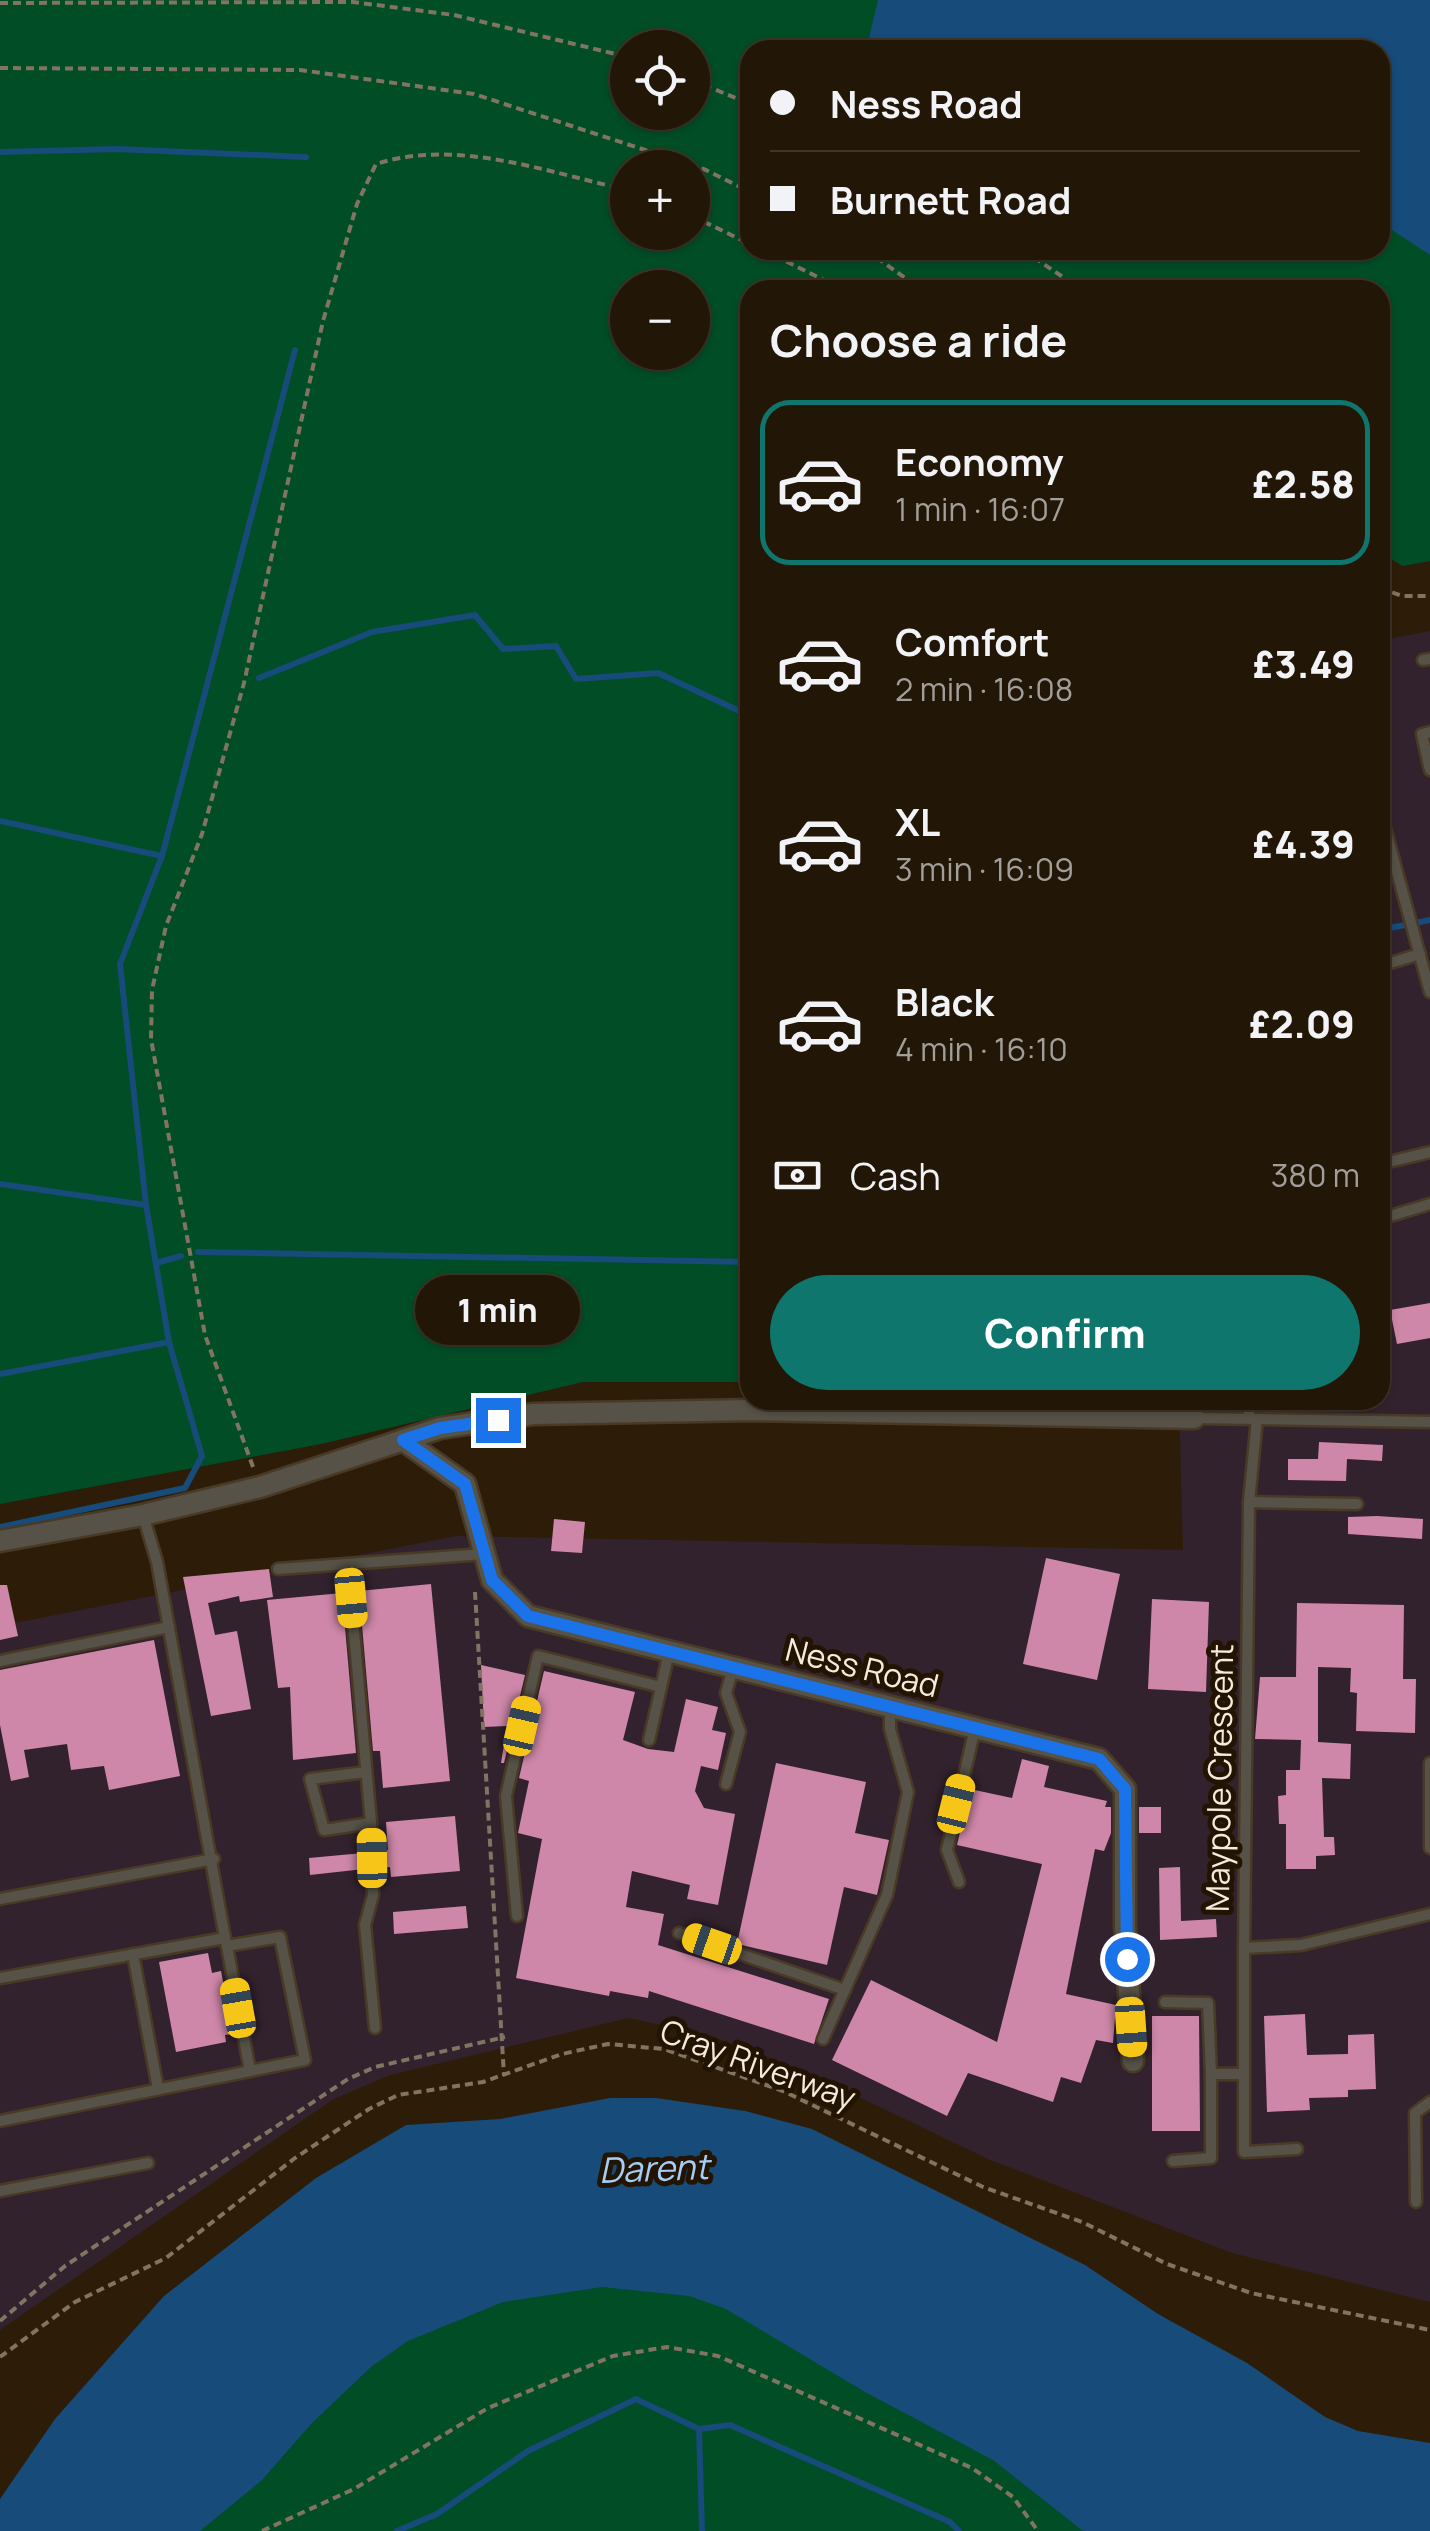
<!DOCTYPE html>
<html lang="en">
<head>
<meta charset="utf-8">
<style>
  body { margin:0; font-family:Manrope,sans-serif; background:#2a1f10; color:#f1f3f6; height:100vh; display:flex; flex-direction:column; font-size:38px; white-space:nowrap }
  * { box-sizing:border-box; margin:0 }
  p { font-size:32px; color:#a29f9b }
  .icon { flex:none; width:55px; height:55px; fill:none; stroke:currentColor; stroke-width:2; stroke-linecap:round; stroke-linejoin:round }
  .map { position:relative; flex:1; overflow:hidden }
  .sheet { position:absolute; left:740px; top:280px; width:650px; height:1130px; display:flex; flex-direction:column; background:#221606; border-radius:30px; box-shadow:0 2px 8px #0004,0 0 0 2px #3f3528 }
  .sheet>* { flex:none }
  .top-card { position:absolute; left:740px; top:40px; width:650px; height:220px; border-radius:30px; box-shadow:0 2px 8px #0004,0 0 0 2px #3f3528; display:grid; align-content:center; height:220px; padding:0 30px; background:#221606 }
  .fabs { position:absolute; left:610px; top:30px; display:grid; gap:20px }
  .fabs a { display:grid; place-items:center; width:100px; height:100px; border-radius:50%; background:#221606; box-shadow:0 2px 8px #0004,0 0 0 2px #3f3528; font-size:50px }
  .end { position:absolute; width:45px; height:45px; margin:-22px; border:12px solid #1a73e8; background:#fff; box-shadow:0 0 0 5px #fff }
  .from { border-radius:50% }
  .bubble { position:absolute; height:70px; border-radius:35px; background:#221606; box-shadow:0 2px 8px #0004,0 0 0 2px #3f3528; font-size:32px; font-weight:800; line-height:70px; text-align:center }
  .car { position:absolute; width:30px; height:60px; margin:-30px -15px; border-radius:12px; box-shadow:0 0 8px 2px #0007; background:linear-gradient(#f5c518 24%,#345 0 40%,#f5c518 0 76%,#345 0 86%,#f5c518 0) }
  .top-card b { display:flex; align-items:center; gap:35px; height:95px; font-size:38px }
  .top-card b+b { border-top:2px solid #3f3528 }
  .top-card i { width:25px; height:25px; background:#f1f3f6 }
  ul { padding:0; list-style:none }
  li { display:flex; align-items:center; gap:30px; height:165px; margin:0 20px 15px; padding:0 10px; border:5px solid transparent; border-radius:30px }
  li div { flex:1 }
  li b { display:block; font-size:38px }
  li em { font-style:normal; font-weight:800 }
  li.selected { border-color:#0f766e }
  li>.icon { width:90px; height:90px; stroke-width:1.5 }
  h2 { padding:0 30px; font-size:45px; line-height:120px }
  .pay { display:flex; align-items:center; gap:25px; height:110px; padding:0 30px; font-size:38px }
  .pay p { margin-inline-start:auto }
  .action { display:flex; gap:20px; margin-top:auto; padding:20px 30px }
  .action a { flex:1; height:115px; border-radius:60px; background:#0f766e; color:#fff; font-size:40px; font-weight:800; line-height:115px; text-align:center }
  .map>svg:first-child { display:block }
</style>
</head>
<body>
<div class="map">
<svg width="1430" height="2531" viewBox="0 0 1430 2531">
  <rect width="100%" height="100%" fill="#2d1d08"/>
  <!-- industrial -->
  <path fill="#32222d" d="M1380,630L1388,639L1430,631V2302L1232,2253L988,2159L807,2072L711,2036L629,2018L390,2075L332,2100L0,2330V1626L456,1536L1183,1550L1179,1400H1380Z"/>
  <!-- green -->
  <g fill="#004d26" fill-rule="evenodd">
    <path d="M0,0H1430V561L1403,566L1380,553V290H1115L1110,286L1111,290H750V1382H583L321,1444L0,1504ZM628,48H692V112H628ZM750,50H1380V250H750ZM628,168H692V232H628ZM628,288H692V352H628Z"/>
    <path d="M648,2216L1227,2531H101L272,2300Z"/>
  </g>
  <!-- water -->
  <g fill="#164b7a">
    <path d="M878,0H1430V255L1380,222V50H866Z"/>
    <path d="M610,2098H656L745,2111L812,2129L1085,2265L1158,2314L1247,2363L1325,2417L1358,2431L1430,2443V2531H1083L993,2460L865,2392L726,2309L689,2296L602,2287L503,2302L408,2341L372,2366L312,2423L262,2480L200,2531H0V2499L55,2419L164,2296L316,2178L406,2125L500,2119Z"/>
  </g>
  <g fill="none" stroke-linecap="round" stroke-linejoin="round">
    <!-- stream -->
    <g stroke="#164b7a" stroke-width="6">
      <path d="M0,152L117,149L306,157"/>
      <path d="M259,678L372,632L475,615L503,649L556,646L576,679L658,673L750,716"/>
      <path d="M0,821L162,856"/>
      <path d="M1380,930L1430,920"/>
      <path d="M0,1184L146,1205"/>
      <path d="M198,1252L750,1262"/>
      <path d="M156,1263L181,1256"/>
      <path d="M0,1374L169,1342"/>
      <path d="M0,1527L185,1488L202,1456L169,1342L146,1205L120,964L162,856L295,350"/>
      <path d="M397,2531L437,2514L528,2451L636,2399L699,2429"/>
      <path d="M702,2531L699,2429L730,2425L950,2522L959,2531"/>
    </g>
  </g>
  <!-- building -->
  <g fill="#ce87a8">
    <path d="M1430,1303V1338L1397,1344L1390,1310Z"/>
    <path d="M1319,1442L1383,1445L1382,1461L1347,1459L1346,1481L1288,1480V1459H1318Z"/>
    <path d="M1377,1516L1423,1519L1422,1539L1348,1534V1517Z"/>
    <path d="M554,1519L585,1522L582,1553L551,1551Z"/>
    <path d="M1046,1558L1120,1574L1097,1680L1023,1664Z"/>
    <path d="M269,1569L273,1597L240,1602L239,1596L208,1603L215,1635L237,1631L251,1709L211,1716L183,1577Z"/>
    <path d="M431,1584L450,1781L383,1788L380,1751H373L359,1591Z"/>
    <path d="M0,1585H7L18,1636L0,1640Z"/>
    <path d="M342,1593L356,1753L293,1760L290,1687L278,1688L267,1600Z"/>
    <path d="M1152,1599L1209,1602L1206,1692L1148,1689Z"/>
    <path d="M1297,1603L1404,1605L1403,1679H1416L1415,1733L1356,1731L1357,1693L1350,1692L1351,1668L1318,1667V1742L1351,1744L1350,1779L1322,1778L1324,1837H1334L1335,1855L1316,1856V1869H1286V1824H1279L1278,1796L1286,1795V1770H1300L1301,1740L1255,1739L1260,1677H1296Z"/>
    <path d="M154,1640L180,1776L109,1790L104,1766L71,1770L67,1744L24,1750L29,1777L11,1781L0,1725V1670Z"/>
    <path d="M481,1665L525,1675L504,1763H501L507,1726L484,1727Z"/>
    <path d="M544,1671L635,1692L623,1740L648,1749L674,1752L686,1699L718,1707L712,1730L726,1733L718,1770L701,1766L695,1791L704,1808L735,1814L718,1905L687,1899L690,1885L632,1871L626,1907L664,1914L658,1945L829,1999L814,2044L649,1991L648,1998L610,1991L609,1996L516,1978L542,1839L518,1833L529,1781L519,1778Z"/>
    <path d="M1022,1759L1049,1766L1044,1787L1107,1801L1105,1807H1111V1833L1104,1851L1095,1849L1066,1994L1116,2005L1113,2043L1096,2040L1081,2083L1061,2077L1053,2102L968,2073L947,2116L832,2060L871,1980L997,2042L1042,1864L957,1845L970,1789L1012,1798Z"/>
    <path d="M776,1763L866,1782L855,1833L889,1840L877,1895L844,1887L827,1965L737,1944Z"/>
    <rect x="1139" y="1807" width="22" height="26"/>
    <path d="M455,1816L460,1871L391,1877L390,1867L381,1868V1851L388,1850L386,1822Z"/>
    <path d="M363,1853L364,1869L310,1875L309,1858Z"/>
    <path d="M1180,1867L1181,1921L1216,1919L1217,1937L1160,1940L1159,1868Z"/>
    <path d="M466,1906L468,1928L394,1934L393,1912Z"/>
    <path d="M208,1953L212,1973L221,1971L233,2034L225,2035L226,2042L176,2052L159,1962Z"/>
    <path d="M1305,2014L1307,2055L1348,2054V2035L1374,2034L1376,2089L1348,2090V2097L1309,2098L1310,2110L1267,2112L1264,2016Z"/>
    <path d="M1152,2016H1199L1200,2131H1152Z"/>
  </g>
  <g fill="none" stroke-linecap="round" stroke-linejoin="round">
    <defs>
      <g id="lane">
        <path d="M1423,660L1430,659"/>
        <path d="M1430,732L1422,734L1430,770"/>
        <path d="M1380,810L1430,992"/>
        <path d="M1380,966L1420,954"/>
        <path d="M1380,1164L1430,1152"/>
        <path d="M1387,1217L1430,1204"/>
        <path d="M1249,1400V1419"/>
        <path d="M1194,1418L1430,1422"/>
        <path d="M1257,1419L1249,1502L1244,1948L1301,1945L1430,1914"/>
        <path d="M1249,1502L1357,1504"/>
        <path d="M348,1564L371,1823L373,1895L365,1925L375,2028"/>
        <path d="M278,1569L484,1554"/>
        <path d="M0,1661L169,1627"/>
        <path d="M649,1740L669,1652"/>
        <path d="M1430,1763V1848"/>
        <path d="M366,1772L310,1779L324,1830L371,1823"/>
        <path d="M726,1784L740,1732L726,1693L733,1668"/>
        <path d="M959,1882L947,1850L975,1728"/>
        <path d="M0,1899L214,1859"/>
        <path d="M517,1916L506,1796L538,1656L661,1687"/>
        <path d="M679,1933L845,1990"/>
        <path d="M227,1946L250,2071"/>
        <path d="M1244,1948V2152L1297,2149"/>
        <path d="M133,1954L158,2089"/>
        <path d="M0,1978L225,1938L157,1562L143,1515"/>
        <path d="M1165,2002L1208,2003L1211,2074H1244"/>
        <path d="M823,2039L887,1895L908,1792L890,1729V1707"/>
        <path d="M0,2121L305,2060L280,1937L227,1946L225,1938"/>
        <path d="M1173,2161L1211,2158V2074"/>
        <path d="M0,2191L148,2163"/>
        <path d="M1416,2202L1415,2113L1430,2102"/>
      </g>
      <g id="street">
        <path d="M403,1440L465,1484L492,1580L528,1616L1099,1759L1125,1789V1925L1133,2061"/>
        <path d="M0,1541L143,1515L260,1487L440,1428L533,1414L753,1410L1194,1418"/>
      </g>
    </defs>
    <!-- lane casing -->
    <use href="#lane" stroke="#493a26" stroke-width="15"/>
    <!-- street casing -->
    <use href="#street" stroke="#493a26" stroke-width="25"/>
    <!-- path -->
    <g stroke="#827463" stroke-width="4" stroke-dasharray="8 5" stroke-linecap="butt">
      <path d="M0,3L353,2L454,15L628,57"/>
      <path d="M0,68L300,70L474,94L706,170L750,192"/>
      <path d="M692,80L750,104"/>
      <path d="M692,216L750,244"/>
      <path d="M763,250L844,290"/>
      <path d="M866,250L922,290"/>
      <path d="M1023,250L1082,290"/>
      <path d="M1380,588L1402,596H1430"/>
      <path d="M253,1467L205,1335L151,1039L152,990L166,926L202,834L244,683L323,321L357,204L376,164C457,138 546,172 628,190"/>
      <path d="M475,1592L504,2076"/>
      <path d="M0,2321L65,2266L348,2079L375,2067L505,2037"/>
      <path d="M0,2357L75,2302L166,2258L295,2158L369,2109L398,2095L483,2082L562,2054L608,2044L664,2049L783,2091L983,2187L1082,2222L1167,2264L1251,2293L1430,2330"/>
      <path d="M262,2531L354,2489L488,2408L613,2356L667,2347L718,2356L972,2468L1013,2497L1038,2531"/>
    </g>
    <!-- lane -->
    <use href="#lane" stroke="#565247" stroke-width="10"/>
    <!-- street -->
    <use href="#street" stroke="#565247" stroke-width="20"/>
  </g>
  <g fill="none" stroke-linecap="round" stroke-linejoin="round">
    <!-- route -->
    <path stroke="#1a73e8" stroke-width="12" d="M498,1420L440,1428L403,1440L465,1484L492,1580L528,1616L1099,1759L1125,1789L1127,1959"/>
  </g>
  <g text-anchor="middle" stroke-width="10" stroke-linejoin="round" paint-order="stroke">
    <!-- street labels -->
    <g font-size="32" fill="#f4eadd" stroke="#231401">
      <text transform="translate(862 1668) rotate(14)" y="11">Ness Road</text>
      <text transform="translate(1220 1778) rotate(-89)" y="11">Maypole Crescent</text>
      <text transform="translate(758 2065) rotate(20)" y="11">Cray Riverway</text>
    </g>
    <!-- water labels -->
    <g font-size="35" font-style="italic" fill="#a4cef9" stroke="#231401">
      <text transform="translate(654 2169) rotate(-2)" y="12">Darent</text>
    </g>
  </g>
</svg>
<div class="fabs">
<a><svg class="icon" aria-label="locate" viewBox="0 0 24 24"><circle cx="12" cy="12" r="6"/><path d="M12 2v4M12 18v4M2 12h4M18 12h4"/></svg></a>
<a>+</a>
<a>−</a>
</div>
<i class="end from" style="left:1127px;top:1959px"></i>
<i class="end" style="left:498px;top:1420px"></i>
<div class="bubble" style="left:415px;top:1275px;width:165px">1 min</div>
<i class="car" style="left:351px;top:1598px;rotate:175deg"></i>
<i class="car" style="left:522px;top:1726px;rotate:13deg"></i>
<i class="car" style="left:956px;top:1804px;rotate:14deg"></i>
<i class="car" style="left:372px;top:1858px;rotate:359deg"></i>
<i class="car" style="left:712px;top:1944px;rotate:289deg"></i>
<i class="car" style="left:238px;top:2008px;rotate:350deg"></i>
<i class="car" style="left:1131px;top:2027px;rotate:176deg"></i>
<div class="top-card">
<b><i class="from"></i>Ness Road</b>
<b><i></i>Burnett Road</b>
</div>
<section class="sheet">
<h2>Choose a ride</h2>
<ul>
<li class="selected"><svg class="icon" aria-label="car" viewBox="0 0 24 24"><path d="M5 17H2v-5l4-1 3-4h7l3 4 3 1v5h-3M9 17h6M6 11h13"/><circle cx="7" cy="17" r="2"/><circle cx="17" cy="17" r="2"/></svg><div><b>Economy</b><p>1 min · 16:07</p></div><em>£2.58</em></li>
<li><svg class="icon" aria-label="car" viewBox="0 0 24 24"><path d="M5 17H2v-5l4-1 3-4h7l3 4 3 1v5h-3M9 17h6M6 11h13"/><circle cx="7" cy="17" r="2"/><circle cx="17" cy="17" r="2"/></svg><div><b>Comfort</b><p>2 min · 16:08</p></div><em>£3.49</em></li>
<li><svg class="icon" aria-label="car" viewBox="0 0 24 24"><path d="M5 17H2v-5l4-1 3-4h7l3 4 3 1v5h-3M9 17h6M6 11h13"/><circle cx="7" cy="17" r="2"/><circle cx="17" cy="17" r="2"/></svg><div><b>XL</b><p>3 min · 16:09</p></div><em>£4.39</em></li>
<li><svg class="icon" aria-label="car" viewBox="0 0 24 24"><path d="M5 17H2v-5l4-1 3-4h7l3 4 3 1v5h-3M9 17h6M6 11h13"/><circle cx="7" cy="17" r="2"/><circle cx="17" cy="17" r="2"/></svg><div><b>Black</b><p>4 min · 16:10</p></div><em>£2.09</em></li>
</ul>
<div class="pay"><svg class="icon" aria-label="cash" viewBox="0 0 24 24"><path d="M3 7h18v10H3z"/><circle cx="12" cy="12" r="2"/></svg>Cash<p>380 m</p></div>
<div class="action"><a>Confirm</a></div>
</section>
</div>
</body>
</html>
